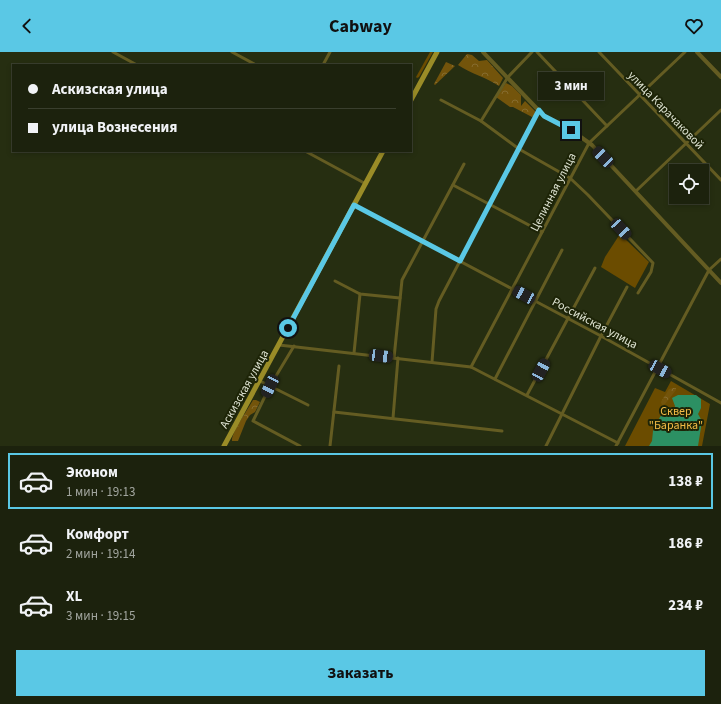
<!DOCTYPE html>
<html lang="ru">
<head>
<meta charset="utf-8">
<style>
  body { margin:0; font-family:"Source Sans 3",sans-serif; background:#292f1b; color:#f1f3f6; height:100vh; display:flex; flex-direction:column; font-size:15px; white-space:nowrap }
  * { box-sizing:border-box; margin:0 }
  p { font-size:13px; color:#a0a49d }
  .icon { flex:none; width:22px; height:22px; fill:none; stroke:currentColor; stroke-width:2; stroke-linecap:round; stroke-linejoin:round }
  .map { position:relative; height:394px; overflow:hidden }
  .drawer { display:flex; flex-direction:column; background:#1c220d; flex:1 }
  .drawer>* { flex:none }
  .banner { position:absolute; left:12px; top:12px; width:400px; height:88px; border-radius:0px; box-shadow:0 2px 6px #0003,0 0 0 1px #3a3f2e; display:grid; align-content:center; height:88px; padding:0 16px; background:#1c220d }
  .tools { position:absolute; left:669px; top:112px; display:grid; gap:8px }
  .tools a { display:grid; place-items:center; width:40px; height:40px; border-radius:0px; background:#1c220d; box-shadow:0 2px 6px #0003,0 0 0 1px #3a3f2e; font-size:20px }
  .end { position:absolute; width:18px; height:18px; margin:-9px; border:5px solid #5ac8e5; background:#111; box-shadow:0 0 0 2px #111 }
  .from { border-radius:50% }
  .bubble { position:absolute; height:28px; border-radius:0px; background:#1c220d; box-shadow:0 2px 6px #0003,0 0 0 1px #3a3f2e; font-size:13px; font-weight:700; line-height:28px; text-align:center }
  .car { position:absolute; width:12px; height:24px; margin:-12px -6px; border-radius:5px; box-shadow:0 0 3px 1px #0007; background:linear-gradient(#222 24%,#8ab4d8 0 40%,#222 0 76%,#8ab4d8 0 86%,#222 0) }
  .banner b { display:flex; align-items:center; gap:14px; height:38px; font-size:15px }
  .banner b+b { border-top:1px solid #3a3f2e }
  .banner i { width:10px; height:10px; background:#f1f3f6 }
  ul { padding:7px 0 0; list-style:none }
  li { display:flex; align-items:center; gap:12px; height:56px; margin:0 8px 6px; padding:0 8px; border:2px solid transparent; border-radius:0px }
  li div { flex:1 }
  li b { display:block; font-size:15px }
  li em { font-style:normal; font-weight:700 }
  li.active { border-color:#5ac8e5 }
  li>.icon { width:36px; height:36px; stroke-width:1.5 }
  .primary-button { display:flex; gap:8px; margin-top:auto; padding:8px 16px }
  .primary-button a { flex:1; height:46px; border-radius:0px; background:#5ac8e5; color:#111; font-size:16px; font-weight:700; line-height:46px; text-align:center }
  header { display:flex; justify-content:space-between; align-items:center; height:52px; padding:0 16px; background:#5ac8e5; color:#111; font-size:18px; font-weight:700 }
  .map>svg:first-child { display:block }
</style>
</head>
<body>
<header><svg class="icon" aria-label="back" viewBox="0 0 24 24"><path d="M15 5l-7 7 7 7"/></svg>Cabway<svg class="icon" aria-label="heart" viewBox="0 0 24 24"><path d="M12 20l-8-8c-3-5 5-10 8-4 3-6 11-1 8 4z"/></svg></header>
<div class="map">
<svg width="721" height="394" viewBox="0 0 721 394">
  <defs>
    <pattern id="forest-crowns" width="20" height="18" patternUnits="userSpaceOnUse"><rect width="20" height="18" fill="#73540b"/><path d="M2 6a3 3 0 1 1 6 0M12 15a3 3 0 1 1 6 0" fill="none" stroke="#866c2e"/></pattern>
  </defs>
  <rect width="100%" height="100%" fill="#262e11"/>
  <!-- green -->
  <g fill="#6b4c00">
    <path d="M430,0H433L419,25L417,26L416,25Z"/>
    <path d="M620,182L649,210L635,236L601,215L605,205Z"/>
    <path d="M671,329L710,352L702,394H625L655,336L665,340Z"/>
  </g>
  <!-- forest -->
  <g fill="url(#forest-crowns)">
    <path d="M467,2L472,3L479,9L487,8L503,26L499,34C486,25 471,22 458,13Z"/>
    <path d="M446,10L455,14L435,33L434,32Z"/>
    <path d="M506,31L512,34L521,43V54L525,49L535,59V63L532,65L513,55H510L496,45Z"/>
    <path d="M673,336H676V338L665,352L662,353L661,350L669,337Z"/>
    <path d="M253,348H256L260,350L255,360L250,363L246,369L238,389H232C231,381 249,356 253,348Z"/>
  </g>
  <!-- water -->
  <path fill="#2c9063" d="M678,343H696L701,347V356L698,362L702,369L698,394H649L652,389L653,379L660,365L666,358L670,356L674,358L675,354L672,346Z"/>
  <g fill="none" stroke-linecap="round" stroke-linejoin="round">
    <!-- minor -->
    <g stroke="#645c22" stroke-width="3">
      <path d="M113,0L137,13"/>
      <path d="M232,0L256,13"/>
      <path d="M537,0L607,74"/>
      <path d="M599,0L721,128"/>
      <path d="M323,13L330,0"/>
      <path d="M441,48L481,69L519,97L570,126L588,143L653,211L651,220L638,241"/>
      <path d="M481,69L508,25L532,0"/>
      <path d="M305,99L366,132"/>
      <path d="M453,133L542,180"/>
      <path d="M636,139L721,58"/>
      <path d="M354,153L601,284L721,351"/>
      <path d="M335,229L360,242L400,246"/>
      <path d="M279,293L471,315L618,391"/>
      <path d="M294,294L270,334L253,369L300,394"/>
      <path d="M354,301L360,242"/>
      <path d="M394,306L402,228L464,112"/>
      <path d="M432,310L436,257L439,249L539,58"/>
      <path d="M471,315L589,91L685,0"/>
      <path d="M495,327L562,198"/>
      <path d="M260,329L308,353"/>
      <path d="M527,343L595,216"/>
      <path d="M334,360L502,379"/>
      <path d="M393,366L398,306"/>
      <path d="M330,394L339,314"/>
      <path d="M546,394L601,284L627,235"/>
      <path d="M616,394L709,218L721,207"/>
    </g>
    <!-- tertiary -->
    <g stroke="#645c22" stroke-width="4">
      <path d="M483,0L544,64L571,78L592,93L721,231"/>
      <path d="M697,0L721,25"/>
    </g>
    <!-- primary -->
    <g stroke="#9a8c27" stroke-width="5">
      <path d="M411,48L437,0"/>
      <path d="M224,394L383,99"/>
    </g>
  </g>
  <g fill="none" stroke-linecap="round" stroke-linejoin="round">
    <!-- route -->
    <path stroke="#5ac8e5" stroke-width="5" d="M288,276L354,153L460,209L539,58L544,64L571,78"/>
  </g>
  <g text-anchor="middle" stroke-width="4" stroke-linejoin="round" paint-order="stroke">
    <!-- street labels -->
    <g font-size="12" fill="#dfe4d3" stroke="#1d2407">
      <text transform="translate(666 58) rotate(46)" y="4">улица Карачаковой</text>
      <text transform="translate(553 140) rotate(-63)" y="4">Целинная улица</text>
      <text transform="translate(595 271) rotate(28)" y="4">Российская улица</text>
      <text transform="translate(244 337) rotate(-61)" y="4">Аскизская улица</text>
    </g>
    <!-- park labels -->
    <g font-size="12" fill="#f3bb46" stroke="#1d2407">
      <text x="676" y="363">Сквер<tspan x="676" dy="14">"Баранка"</tspan></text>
    </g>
  </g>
</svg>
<div class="tools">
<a><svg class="icon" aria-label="locate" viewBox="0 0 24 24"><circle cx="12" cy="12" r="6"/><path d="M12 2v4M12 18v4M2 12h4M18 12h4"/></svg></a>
</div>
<i class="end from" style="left:288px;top:276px"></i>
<i class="end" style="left:571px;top:78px"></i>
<div class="bubble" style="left:538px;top:20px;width:66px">3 мин</div>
<i class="car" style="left:603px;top:105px;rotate:316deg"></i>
<i class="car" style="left:621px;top:177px;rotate:137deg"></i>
<i class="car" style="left:524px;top:243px;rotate:298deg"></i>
<i class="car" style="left:381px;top:304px;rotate:97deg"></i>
<i class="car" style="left:660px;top:317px;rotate:119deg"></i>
<i class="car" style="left:541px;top:318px;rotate:28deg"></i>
<i class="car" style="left:270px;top:334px;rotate:206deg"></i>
<div class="banner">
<b><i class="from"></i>Аскизская улица</b>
<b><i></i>улица Вознесения</b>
</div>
</div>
<section class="drawer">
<ul>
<li class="active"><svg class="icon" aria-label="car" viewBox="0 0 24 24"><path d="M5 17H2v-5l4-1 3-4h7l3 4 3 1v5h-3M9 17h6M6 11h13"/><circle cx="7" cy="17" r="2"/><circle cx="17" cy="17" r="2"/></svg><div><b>Эконом</b><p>1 мин · 19:13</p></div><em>138 ₽</em></li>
<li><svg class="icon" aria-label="car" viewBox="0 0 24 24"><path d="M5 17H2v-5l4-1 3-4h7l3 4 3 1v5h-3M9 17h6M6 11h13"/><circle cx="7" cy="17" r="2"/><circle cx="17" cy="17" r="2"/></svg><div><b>Комфорт</b><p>2 мин · 19:14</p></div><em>186 ₽</em></li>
<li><svg class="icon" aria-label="car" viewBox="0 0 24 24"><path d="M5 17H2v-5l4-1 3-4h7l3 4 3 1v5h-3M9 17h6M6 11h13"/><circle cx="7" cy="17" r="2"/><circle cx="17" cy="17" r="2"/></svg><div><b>XL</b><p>3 мин · 19:15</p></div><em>234 ₽</em></li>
</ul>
<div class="primary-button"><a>Заказать</a></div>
</section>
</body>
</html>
